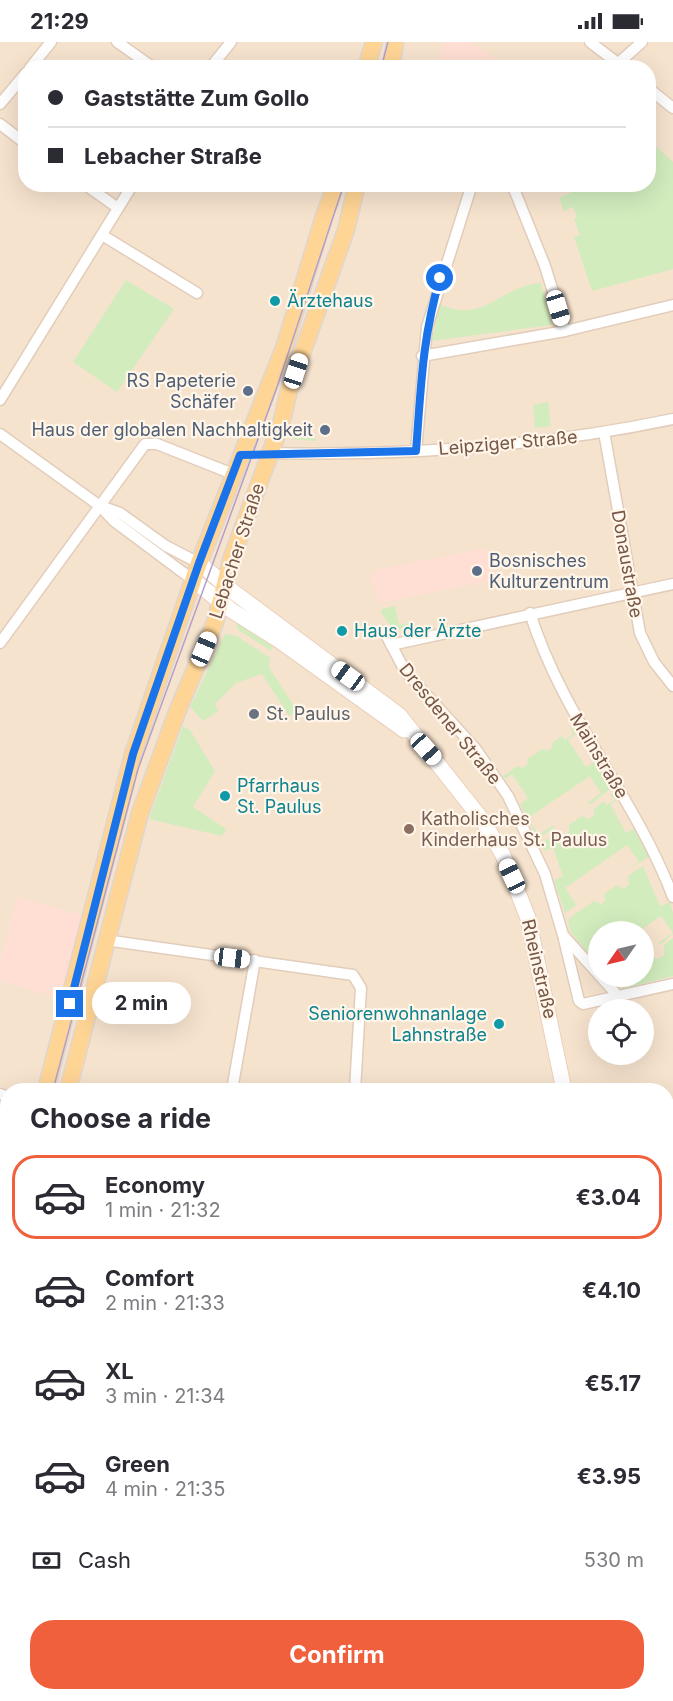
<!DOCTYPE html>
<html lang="en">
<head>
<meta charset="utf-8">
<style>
  body { margin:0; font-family:Inter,sans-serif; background:#f7f7f7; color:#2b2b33; height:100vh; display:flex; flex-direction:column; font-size:22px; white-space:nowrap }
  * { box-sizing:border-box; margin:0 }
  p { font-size:20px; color:#7c7c81 }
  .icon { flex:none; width:33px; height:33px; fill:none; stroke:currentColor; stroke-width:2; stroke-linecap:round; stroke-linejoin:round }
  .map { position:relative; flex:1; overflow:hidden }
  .side { position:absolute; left:0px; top:1041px; width:674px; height:618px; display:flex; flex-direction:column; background:#fff; border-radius:24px 24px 0 0; box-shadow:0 6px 24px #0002 }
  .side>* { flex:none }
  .guide { position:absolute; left:18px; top:18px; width:638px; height:132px; border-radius:24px; box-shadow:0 6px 24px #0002; display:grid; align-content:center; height:132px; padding:0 30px; background:#fff }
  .needle { width:39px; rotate:236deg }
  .tools { position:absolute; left:588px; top:879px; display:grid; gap:12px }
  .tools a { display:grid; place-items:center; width:66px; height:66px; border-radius:50%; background:#fff; box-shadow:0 6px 24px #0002; font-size:30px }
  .end { position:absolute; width:27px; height:27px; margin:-14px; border:8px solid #1a73e8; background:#fff; box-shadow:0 0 0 3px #fff }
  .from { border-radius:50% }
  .bubble { position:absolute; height:42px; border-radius:21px; background:#fff; box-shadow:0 6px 24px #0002; font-size:20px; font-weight:700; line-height:42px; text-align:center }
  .car { position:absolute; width:18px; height:36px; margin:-18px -9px; border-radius:8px; box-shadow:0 0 4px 2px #0007; background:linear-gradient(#fff 24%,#345 0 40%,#fff 0 76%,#345 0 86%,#fff 0) }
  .guide b { display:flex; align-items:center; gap:21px; height:57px; font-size:22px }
  .guide b+b { border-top:2px solid #e1e1e2 }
  .guide i { width:15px; height:15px; background:#2b2b33 }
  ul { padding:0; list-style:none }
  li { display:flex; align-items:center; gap:18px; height:84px; margin:0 12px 9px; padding:0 18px; border:3px solid transparent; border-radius:24px }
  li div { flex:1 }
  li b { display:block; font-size:22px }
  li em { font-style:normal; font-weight:700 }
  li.selected { border-color:#f0603c }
  li>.icon { width:54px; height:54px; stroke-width:1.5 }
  h2 { padding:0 30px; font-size:27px; line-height:72px }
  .pay { display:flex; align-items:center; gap:15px; height:66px; padding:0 30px; font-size:22px }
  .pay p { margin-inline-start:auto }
  .cta { display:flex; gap:12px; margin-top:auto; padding:12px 30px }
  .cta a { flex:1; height:69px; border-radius:24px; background:#f0603c; color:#fff; font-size:24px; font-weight:700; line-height:69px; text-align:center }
  .status { display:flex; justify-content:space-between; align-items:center; height:42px; padding:0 30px; background:#fff; direction:ltr }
  .status svg { height:16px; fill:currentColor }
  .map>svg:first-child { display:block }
</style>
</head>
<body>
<div class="status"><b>21:29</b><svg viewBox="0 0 49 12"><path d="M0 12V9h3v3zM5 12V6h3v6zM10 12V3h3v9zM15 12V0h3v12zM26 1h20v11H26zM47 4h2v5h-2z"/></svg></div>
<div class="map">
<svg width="673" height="1659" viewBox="0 0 673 1659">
  <rect width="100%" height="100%" fill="#fef1e0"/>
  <!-- residential -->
  <path fill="#f6e3ce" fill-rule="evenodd" d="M0,0H673V1490L666,1492V1048H8V1652H383L396,1659H0ZM26,26H648V142H26ZM598,890H644V934H598ZM598,968H644V1012H598Z"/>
  <!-- commercial -->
  <g fill="#ffdfd3">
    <path d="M444,0H470L508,25H437Z"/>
    <path d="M486,506L493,538L381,561L371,540V531L375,528Z"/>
    <path d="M17,855L90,875L69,958L0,939V921Z"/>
  </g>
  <!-- medical -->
  <path fill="#fcd2d9" d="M383,1652H657L659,1659H396Z"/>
  <!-- green -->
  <g fill="#d2ecbe">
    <path d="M648,97L673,120V227L592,249L574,195L580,193L574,177L577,175L573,165L564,169L559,156L580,146L576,143L648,142Z"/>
    <path d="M126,238L174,267L117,350L73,320Z"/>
    <path d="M541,241L552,283L432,299L439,262C486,283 498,244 541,241Z"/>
    <path d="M548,360L551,384L535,386L533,363Z"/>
    <path d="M289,386L316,397L315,399L292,397Z"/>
    <path d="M395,564L399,583L408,581L409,585L394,588L381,571L383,567Z"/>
    <path d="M237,581L242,582L273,602L271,609L237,587Z"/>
    <path d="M225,592L237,594L270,616L269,625L297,669L289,674L262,632L236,641L215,662L219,669L203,679L190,665Z"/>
    <path d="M183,684L190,688L215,729L193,765L226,787L222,794L149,777Z"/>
    <path d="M570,684L576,692L568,698L586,725L594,720L611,746L591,762L587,761L601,751L590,734L528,776L539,793L553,783L554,786L538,797L520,762L528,756L512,732L505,737L503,734L517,724L523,726L528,722L527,717L543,707L547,709L552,706V701L562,694L565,698L573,693Z"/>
    <path d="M610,752H615L618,758L610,762L626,791L634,787L649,815L624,830L639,820L627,803L565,846L576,863L592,852L565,871L554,838L563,834L553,806L544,809L540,802L557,791L563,793L569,790V783L582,774L588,777L594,773V767L604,759L606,763L615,758Z"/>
    <path d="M643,824L660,864L670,860L673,871V892L661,902L658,901L673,891L661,874L639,889L598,890V924L570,889L568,877L594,859L601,862L605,859L604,852L617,843L623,847L629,843L628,834Z"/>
    <path d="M673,896V934L623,947L617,942L623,935L644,934V920L652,915L658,917L664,913V903Z"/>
    <path d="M673,1104V1204L666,1166V1106Z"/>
  </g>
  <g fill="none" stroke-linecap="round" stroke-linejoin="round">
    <defs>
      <g id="street">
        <path d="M117,0L154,26"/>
        <path d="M590,0L624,26"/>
        <path d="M614,25L642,0"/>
        <path d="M30,26L51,0"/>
        <path d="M210,26L231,0"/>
        <path d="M648,46L673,66"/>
        <path d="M0,62L26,31"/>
        <path d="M0,82L26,102"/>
        <path d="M84,142L118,166"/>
        <path d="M512,142L545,224L565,289"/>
        <path d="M102,193L197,251"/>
        <path d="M422,314L565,289L673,263"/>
        <path d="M0,358L133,142"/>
        <path d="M604,390L640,591L654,620L673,644"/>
        <path d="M0,392L100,464L114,479L193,538"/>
        <path d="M416,409L427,285L472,142"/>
        <path d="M269,411C405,414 540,405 673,377"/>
        <path d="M103,465L120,471L166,504L199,521"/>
        <path d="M530,571C563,676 634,753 673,855"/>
        <path d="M384,589L405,629L475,706L508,754L545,832L563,893L618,954"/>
        <path d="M0,601L145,402H157L233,432"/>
        <path d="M391,603L673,542"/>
        <path d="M564,897L579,959L583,962L673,942"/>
        <path d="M105,898L353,933L361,946L355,1048"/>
        <path d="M232,1048L255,918"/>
        <path d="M0,1052L8,1055"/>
        <path d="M666,1094L673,1092"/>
        <path d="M666,1498L673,1496"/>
        <path d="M0,1548L8,1554"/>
        <path d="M151,1652L163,1659"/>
        <path d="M13,1659L29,1652"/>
      </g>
      <g id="secondary">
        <path d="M199,521L235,551L399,673L483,779L503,813L528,876L564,1048"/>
        <path d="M193,538L231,568L280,599L404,688"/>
        <path d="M666,1588L673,1627"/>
      </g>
      <g id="primary">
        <path d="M366,26L374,0"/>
        <path d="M391,26L395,0"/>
        <path d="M46,1048L133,712L199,521L285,303L324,174L336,142"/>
        <path d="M68,1048L140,771L177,670L215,580L232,515L281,382L289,348L346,188L357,142"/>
        <path d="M0,1188L8,1170"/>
        <path d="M0,1239L8,1220"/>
      </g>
    </defs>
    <!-- street casing -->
    <use href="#street" stroke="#e2cdbb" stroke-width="13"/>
    <!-- secondary casing -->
    <use href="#secondary" stroke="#ead0bb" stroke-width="17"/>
    <!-- primary casing -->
    <use href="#primary" stroke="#ded6d3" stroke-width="19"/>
    <!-- street -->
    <use href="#street" stroke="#fff" stroke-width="10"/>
    <!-- secondary -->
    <use href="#secondary" stroke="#fff" stroke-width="15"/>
    <!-- primary -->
    <use href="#primary" stroke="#ffd596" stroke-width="16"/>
    <!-- tram -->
    <g stroke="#b39fc7" stroke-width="1.5">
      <path d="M381,26L388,0"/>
      <path d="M53,1048L138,727L277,345L344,142"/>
      <path d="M0,1205L8,1187"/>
      <path d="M0,1220L8,1203"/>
    </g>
  </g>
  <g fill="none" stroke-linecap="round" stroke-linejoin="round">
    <!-- route -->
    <path stroke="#1a73e8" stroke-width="8" d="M70,962L133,712L199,521L240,413L416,409C421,346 422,297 440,236"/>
  </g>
  <!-- markers -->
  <g fill="#0f9aa8" stroke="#fff5e8" stroke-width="2">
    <circle cx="275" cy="259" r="6"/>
    <circle cx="342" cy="589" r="6"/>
    <circle cx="225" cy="754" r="6"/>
    <circle cx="499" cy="982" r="6"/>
  </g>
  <g fill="#5c6f8a" stroke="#fff5e8" stroke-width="2">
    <circle cx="248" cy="349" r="6"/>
    <circle cx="325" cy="388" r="6"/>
    <circle cx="477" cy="529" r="6"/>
  </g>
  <circle fill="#6b7280" stroke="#fff5e8" stroke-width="2" cx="254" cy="672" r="6"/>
  <circle fill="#8d6e63" stroke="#fff5e8" stroke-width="2" cx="409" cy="787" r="6"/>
  <g text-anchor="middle" stroke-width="4.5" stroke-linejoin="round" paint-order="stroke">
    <!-- culture labels -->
    <g font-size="18" fill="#0d838f" stroke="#fff5e8" text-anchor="start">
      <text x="287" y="265">Ärztehaus</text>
      <text x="354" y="595">Haus der Ärzte</text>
      <text x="237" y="750">Pfarrhaus<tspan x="237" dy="21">St. Paulus</tspan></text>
      <text x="487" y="978" text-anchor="end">Seniorenwohnanlage<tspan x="487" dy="21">Lahnstraße</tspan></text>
    </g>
    <!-- service labels -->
    <g font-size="18" fill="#4e5e75" stroke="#fff5e8" text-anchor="end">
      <text x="236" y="345">RS Papeterie<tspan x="236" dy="21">Schäfer</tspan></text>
      <text x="313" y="394">Haus der globalen Nachhaltigkeit</text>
      <text x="489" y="525" text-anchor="start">Bosnisches<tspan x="489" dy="21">Kulturzentrum</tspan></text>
    </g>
    <!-- street labels -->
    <g font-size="18" fill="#765646" stroke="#fff5e8">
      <text transform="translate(508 401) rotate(-5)" y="6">Leipziger Straße</text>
      <text transform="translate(237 509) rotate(-72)" y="6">Lebacher Straße</text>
      <text transform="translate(627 522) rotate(80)" y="6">Donaustraße</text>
      <text transform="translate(450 682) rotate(51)" y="6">Dresdener Straße</text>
      <text transform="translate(599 714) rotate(59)" y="6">Mainstraße</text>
      <text transform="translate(539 927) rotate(77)" y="6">Rheinstraße</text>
    </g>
    <!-- worship labels -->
    <g font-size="18" fill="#5b616d" stroke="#fff5e8" text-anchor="start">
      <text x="266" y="678">St. Paulus</text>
    </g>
    <!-- education labels -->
    <g font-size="18" fill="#785e54" stroke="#fff5e8" text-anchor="start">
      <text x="421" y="783">Katholisches<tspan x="421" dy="21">Kinderhaus St. Paulus</tspan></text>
    </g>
  </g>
</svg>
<div class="tools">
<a><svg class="needle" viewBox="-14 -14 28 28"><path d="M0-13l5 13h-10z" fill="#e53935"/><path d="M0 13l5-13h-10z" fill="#7c7c81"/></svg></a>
<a><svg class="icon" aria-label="locate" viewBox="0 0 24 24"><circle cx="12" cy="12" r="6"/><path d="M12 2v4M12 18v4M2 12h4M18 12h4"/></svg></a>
</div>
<i class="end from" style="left:440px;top:236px"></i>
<i class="end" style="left:70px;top:962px"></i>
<div class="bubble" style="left:92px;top:940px;width:99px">2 min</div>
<i class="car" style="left:558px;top:266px;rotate:163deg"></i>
<i class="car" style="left:296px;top:329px;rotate:18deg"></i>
<i class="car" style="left:204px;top:607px;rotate:23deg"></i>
<i class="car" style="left:348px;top:634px;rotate:306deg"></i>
<i class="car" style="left:426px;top:707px;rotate:138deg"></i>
<i class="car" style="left:512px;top:834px;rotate:335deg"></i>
<i class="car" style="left:232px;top:916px;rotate:97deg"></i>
<div class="guide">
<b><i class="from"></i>Gaststätte Zum Gollo</b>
<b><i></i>Lebacher Straße</b>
</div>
<section class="side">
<h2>Choose a ride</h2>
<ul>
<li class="selected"><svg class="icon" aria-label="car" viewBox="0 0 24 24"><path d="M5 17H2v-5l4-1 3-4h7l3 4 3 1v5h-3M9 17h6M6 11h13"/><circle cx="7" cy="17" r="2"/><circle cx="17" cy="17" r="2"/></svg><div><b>Economy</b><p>1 min · 21:32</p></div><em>€3.04</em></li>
<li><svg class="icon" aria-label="car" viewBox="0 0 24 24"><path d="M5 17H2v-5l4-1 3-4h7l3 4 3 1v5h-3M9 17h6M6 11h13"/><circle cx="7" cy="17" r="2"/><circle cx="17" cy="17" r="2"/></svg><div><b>Comfort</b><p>2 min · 21:33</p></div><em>€4.10</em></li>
<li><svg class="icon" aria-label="car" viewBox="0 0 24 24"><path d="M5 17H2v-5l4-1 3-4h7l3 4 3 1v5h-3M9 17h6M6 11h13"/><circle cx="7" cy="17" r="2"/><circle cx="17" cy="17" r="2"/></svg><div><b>XL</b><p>3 min · 21:34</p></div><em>€5.17</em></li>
<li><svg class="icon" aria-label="car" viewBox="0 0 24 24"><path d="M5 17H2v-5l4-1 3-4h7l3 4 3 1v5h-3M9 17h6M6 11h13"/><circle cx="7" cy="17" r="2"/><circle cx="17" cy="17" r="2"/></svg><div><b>Green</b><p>4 min · 21:35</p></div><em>€3.95</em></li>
</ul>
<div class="pay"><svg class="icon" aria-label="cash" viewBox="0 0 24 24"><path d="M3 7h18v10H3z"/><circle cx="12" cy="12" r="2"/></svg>Cash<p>530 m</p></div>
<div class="cta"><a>Confirm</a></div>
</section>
</div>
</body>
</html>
